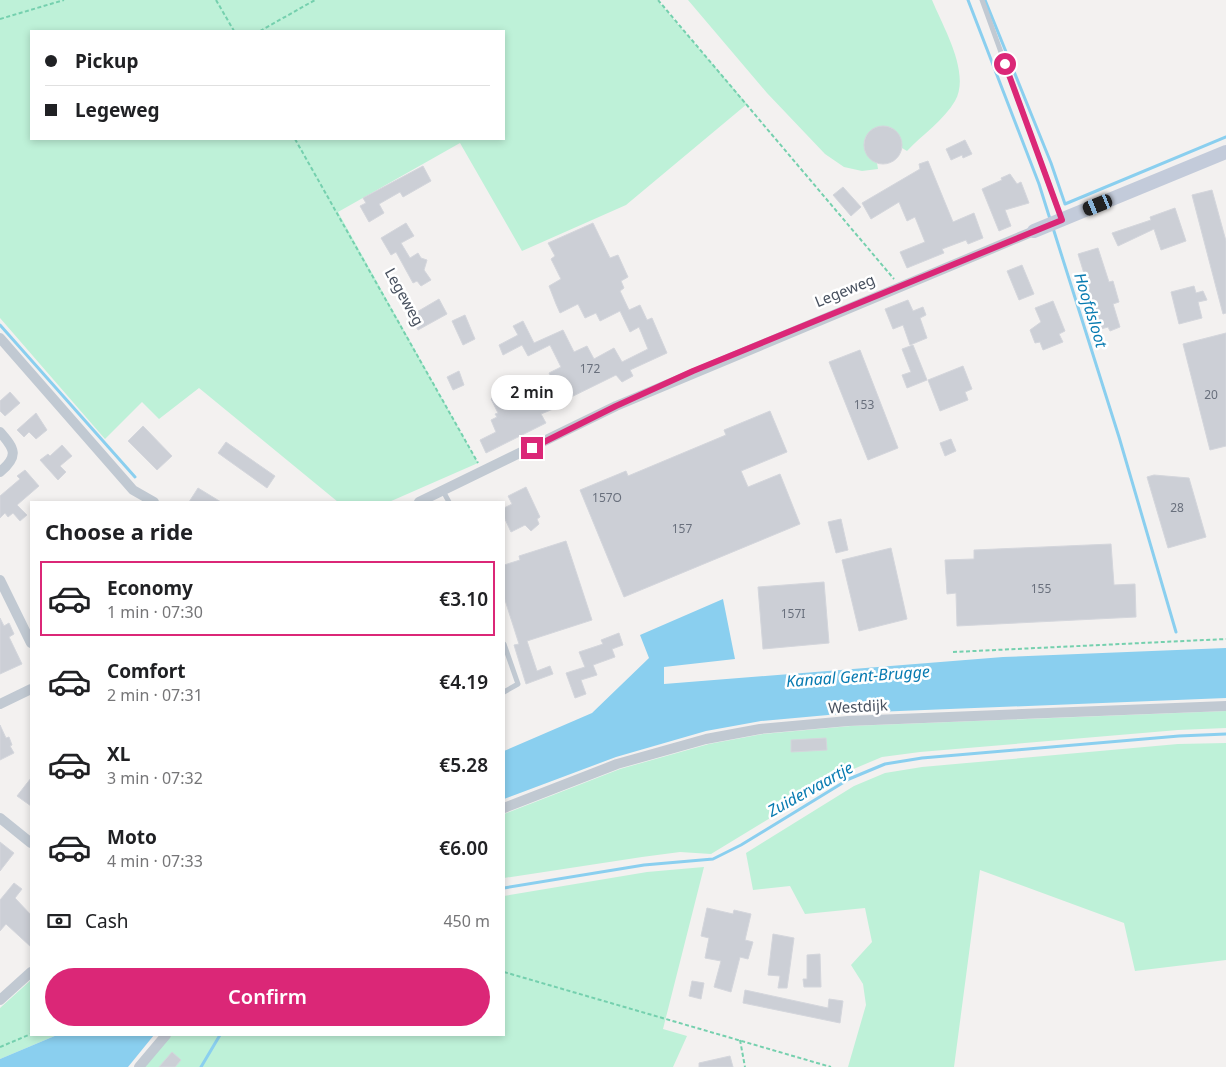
<!DOCTYPE html>
<html lang="en">
<head>
<meta charset="utf-8">
<style>
  body { margin:0; font-family:"Noto Sans",sans-serif; background:#f6f6f6; color:#202124; height:100vh; display:flex; flex-direction:column; font-size:19px; white-space:nowrap }
  * { box-sizing:border-box; margin:0 }
  p { font-size:16px; color:#757577 }
  .icon { flex:none; width:28px; height:28px; fill:none; stroke:currentColor; stroke-width:2; stroke-linecap:round; stroke-linejoin:round }
  .map { position:relative; flex:1; overflow:hidden }
  .sheet { position:absolute; left:30px; top:501px; width:475px; height:535px; display:flex; flex-direction:column; background:#fff; border-radius:0px; box-shadow:0 2px 8px #0003 }
  .sheet>* { flex:none }
  .hud { position:absolute; left:30px; top:30px; width:475px; height:110px; border-radius:0px; box-shadow:0 2px 8px #0003; display:grid; align-content:center; height:110px; padding:0 15px; background:#fff }
  .end { position:absolute; width:22px; height:22px; margin:-11px; border:6px solid #db2777; background:#fff; box-shadow:0 0 0 2px #fff }
  .from { border-radius:50% }
  .bubble { position:absolute; height:35px; border-radius:18px; background:#fff; box-shadow:0 2px 8px #0003; font-size:16px; font-weight:600; line-height:35px; text-align:center }
  .car { position:absolute; width:15px; height:30px; margin:-15px -8px; border-radius:6px; box-shadow:0 0 4px 1px #0007; background:linear-gradient(#222 24%,#8ab4d8 0 40%,#222 0 76%,#8ab4d8 0 86%,#222 0) }
  .hud b { display:flex; align-items:center; gap:18px; height:48px; font-size:19px }
  .hud b+b { border-top:1px solid #e0e0e0 }
  .hud i { width:12px; height:12px; background:#202124 }
  ul { padding:0; list-style:none }
  li { display:flex; align-items:center; gap:15px; height:75px; margin:0 10px 8px; padding:0 5px; border:2px solid transparent; border-radius:0px }
  li div { flex:1 }
  li b { display:block; font-size:19px }
  li em { font-style:normal; font-weight:600 }
  li.selected { border-color:#db2777 }
  li>.icon { width:45px; height:45px; stroke-width:1.5 }
  h2 { padding:0 15px; font-size:22px; line-height:60px }
  .pay { display:flex; align-items:center; gap:12px; height:55px; padding:0 15px; font-size:19px }
  .pay p { margin-inline-start:auto }
  .primary-button { display:flex; gap:10px; margin-top:auto; padding:10px 15px }
  .primary-button a { flex:1; height:58px; border-radius:30px; background:#db2777; color:#fff; font-size:20px; font-weight:600; line-height:58px; text-align:center }
  .map>svg:first-child { display:block }
</style>
</head>
<body>
<div class="map">
<svg width="1226" height="1067" viewBox="0 0 1226 1067">
  <rect width="100%" height="100%" fill="#f3f1f0"/>
  <!-- green -->
  <g fill="#bef1d8" fill-rule="evenodd">
    <path d="M0,0H657L747,104L626,205L522,251L460,143L338,212L478,463L389,502H338L199,388L159,419L142,402L105,439L0,318ZM31,31H504V139H31Z"/>
    <path d="M688,0H932C943,27 971,73 955,101C944,120 922,135 907,151L902,148C897,103 839,138 877,163L878,169L862,171L844,167L825,154L767,93Z"/>
    <path d="M1226,711V728L1178,730L920,752L882,757L844,773L711,854L680,852L642,857L504,878V814L620,769L709,744L763,734L851,726Z"/>
    <path d="M1226,743V960L1135,971L1124,923L980,870L954,1067H848L866,1005L863,984L851,965L872,942L865,908L805,914L790,886L753,890L746,853L854,786L885,773L922,767L1178,744Z"/>
    <path d="M704,867L663,1029L687,1036L673,1067H145L171,1035H504V896L647,872Z"/>
    <path d="M31,980V1035H57L0,1059V1008Z"/>
  </g>
  <!-- water -->
  <g fill="#8acfef">
    <path d="M723,599L735,659L664,667V684L1003,657L1226,648V698L850,713L761,721L706,731L616,757L504,799V751L592,713L649,658L640,635Z"/>
    <path d="M57,1035H154L128,1067H0V1059Z"/>
  </g>
  <g fill="none" stroke-linecap="round" stroke-linejoin="round">
    <!-- stream -->
    <g stroke="#8acfef" stroke-width="3">
      <path d="M968,0L1039,184L1050,219"/>
      <path d="M985,0L1051,163L1065,204L1226,137"/>
      <path d="M1053,228L1119,437L1176,632"/>
      <path d="M0,325L135,477"/>
      <path d="M504,888L644,865L713,859L741,845L849,779L885,764L922,758L1179,736L1226,734"/>
      <path d="M201,1067L220,1035"/>
    </g>
  </g>
  <!-- building -->
  <g fill="#cccfd6" stroke="#d4d6dc">
    <circle cx="883" cy="145" r="19"/>
    <path d="M965,140L972,154L963,158L962,155L951,160L946,149Z"/>
    <path d="M928,161L953,222L974,213L983,238L968,244L966,240L942,249L944,253L907,268L900,252L925,242L915,217L907,221L899,202L871,219L862,203L920,169L919,164Z"/>
    <path d="M423,166L431,181L403,197L400,192L379,204L384,213L369,222L360,206L366,203L363,198Z"/>
    <path d="M1010,174L1017,184L1021,182L1029,203L1005,210L1011,226L999,231L982,189L1002,180L1001,178Z"/>
    <path d="M843,187L861,207L851,216L833,195Z"/>
    <path d="M1212,190L1226,241V313L1223,314L1192,195Z"/>
    <path d="M1175,208L1186,241L1161,250L1154,229L1118,246L1112,233L1151,220L1150,217Z"/>
    <path d="M406,223L414,236L401,243L410,258L418,253L421,258L427,260L424,270L431,280L421,286L417,281L413,283L396,252L391,255L381,238Z"/>
    <path d="M593,223L610,258L618,255L628,277L621,281L624,288L620,291L629,310L640,305L647,320L652,318L667,353L630,370L633,376L622,382L616,375L557,404L558,407L541,414L546,423L486,453L480,440L496,432L491,420L497,417L495,414L498,413L491,399L510,389L515,398L530,392L538,408L547,386L554,383L549,373L561,367L550,345L528,356L522,345L503,355L499,345L518,335L513,326L523,321L534,343L563,330L574,352L587,346L594,359L614,348L622,362L648,349L639,327L630,332L620,311L600,321L596,313L585,318L578,304L560,313L556,304L549,286L561,279L551,259L555,256L548,243Z"/>
    <path d="M1098,248L1109,282L1113,281L1119,302L1113,304L1120,327L1110,331L1108,327L1101,329L1078,254Z"/>
    <path d="M1022,265L1034,294L1019,300L1007,271Z"/>
    <path d="M1194,286L1196,293L1203,291L1207,300L1198,302L1202,318L1179,324L1171,292Z"/>
    <path d="M439,299L447,314L418,330L410,316Z"/>
    <path d="M908,300L913,311L923,307L926,315L920,318L927,338L910,345L903,325L893,329L885,309Z"/>
    <path d="M1053,301L1065,331L1059,334L1063,342L1043,350L1040,342L1035,343L1030,330L1041,322L1035,308Z"/>
    <path d="M465,315L475,339L463,345L452,321Z"/>
    <path d="M1226,333V446L1210,450L1183,344Z"/>
    <path d="M913,345L927,380L907,388L902,375L911,372L902,349Z"/>
    <path d="M860,350L898,448L868,460L829,362Z"/>
    <path d="M963,366L972,389L965,392L968,400L940,411L928,380Z"/>
    <path d="M459,371L464,385L453,390L447,377Z"/>
    <path d="M10,392L20,403L5,416L0,411V401Z"/>
    <path d="M770,411L787,452L741,471L748,487L780,474L800,524L624,597L580,490L626,471L628,476L726,435L724,430Z"/>
    <path d="M36,413L47,430L36,439L29,432L24,437L17,430Z"/>
    <path d="M143,426L172,456L157,470L128,441Z"/>
    <path d="M951,439L956,451L945,456L940,443Z"/>
    <path d="M226,442L275,476L267,488L218,453Z"/>
    <path d="M62,445L72,456L60,466L66,472L58,480L40,460L48,454L50,456Z"/>
    <path d="M25,470L39,486L17,505L27,515L20,521L13,513L8,517L5,513L0,518V496L20,479L17,476Z"/>
    <path d="M1154,475L1189,478L1206,537L1168,548L1147,477Z"/>
    <path d="M526,487L540,517L537,519L539,524L531,531L525,525L511,532L504,517V508L512,504L508,496Z"/>
    <path d="M198,488L221,502H189Z"/>
    <path d="M841,519L848,550L836,553L828,522Z"/>
    <path d="M566,541L592,620L527,641L537,671L550,666L553,674L526,684L514,645L519,644L504,597V565L520,560L519,556Z"/>
    <path d="M1111,544L1114,585L1135,584L1136,617L957,626L956,593L947,594L945,560L974,559V550Z"/>
    <path d="M891,548L907,619L859,631L842,560Z"/>
    <path d="M824,582L829,643L763,649L758,587Z"/>
    <path d="M0,618L4,626L9,623L14,634L9,637L22,664L0,674Z"/>
    <path d="M619,633L623,645L612,649L615,657L593,665L597,675L581,680L586,694L575,698L566,673L585,667L579,652L603,644L601,640Z"/>
    <path d="M0,725L6,738L9,737L12,745L10,746L14,753L0,760Z"/>
    <path d="M826,738L827,750L791,752V740Z"/>
    <path d="M31,778V806L17,796Z"/>
    <path d="M0,842L14,853L0,871Z"/>
    <path d="M14,883L22,889L15,898L31,915V947L6,924L0,931V900Z"/>
    <path d="M707,908L733,914L734,910L751,914L745,940L753,942L748,959L740,957L731,992L714,987L721,961L705,958L709,938L701,936Z"/>
    <path d="M773,934L794,938L787,988H778L780,976L768,975Z"/>
    <path d="M820,954L821,987H804L803,979H807V955Z"/>
    <path d="M692,981L704,983L701,999L689,996Z"/>
    <path d="M745,990L828,1008L829,999L843,1001L840,1023L743,1003Z"/>
    <path d="M172,1052L181,1060L175,1067H159Z"/>
    <path d="M730,1056L733,1067H699V1063Z"/>
  </g>
  <g fill="none" stroke-linecap="round" stroke-linejoin="round">
    <!-- path -->
    <g stroke="#75d0ae" stroke-width="2" stroke-dasharray="4 2.5" stroke-linecap="butt">
      <path d="M216,0L234,31"/>
      <path d="M658,0L894,279"/>
      <path d="M0,19L64,0"/>
      <path d="M260,31L315,0"/>
      <path d="M295,139L478,463"/>
      <path d="M953,652L1226,639"/>
      <path d="M504,972L831,1067"/>
      <path d="M740,1040L745,1067"/>
      <path d="M0,1047L31,1034"/>
    </g>
    <!-- lane -->
    <g stroke="#c1c9d2" stroke-width="5">
      <path d="M982,0L1062,220"/>
      <path d="M443,491L449,502"/>
      <path d="M504,644L518,684L504,692"/>
    </g>
    <!-- street -->
    <g stroke="#c1c9d2" stroke-width="10">
      <path d="M0,338L133,490L154,502"/>
      <path d="M0,432C15,449 19,456 0,472"/>
      <path d="M419,502L616,406L1034,231"/>
      <path d="M0,580L31,643"/>
      <path d="M0,704L31,689"/>
      <path d="M504,808L617,764L706,739L760,729L848,721L1226,706"/>
      <path d="M0,818L31,843"/>
      <path d="M0,1000L31,972"/>
      <path d="M139,1067L166,1035"/>
    </g>
    <!-- secondary -->
    <path stroke="#c3cbda" stroke-width="14" d="M1034,231L1226,152"/>
  </g>
  <g fill="none" stroke-linecap="round" stroke-linejoin="round">
    <!-- route -->
    <path stroke="#db2777" stroke-width="6" d="M532,448L616,406L693,371L1062,220L1005,64"/>
  </g>
  <g text-anchor="middle" stroke-width="5" stroke-linejoin="round" paint-order="stroke">
    <!-- number labels -->
    <g font-size="12" fill="#69707d">
      <text x="590" y="373">172</text>
      <text x="1211" y="399">20</text>
      <text x="864" y="409">153</text>
      <text x="607" y="502">157O</text>
      <text x="1177" y="512">28</text>
      <text x="682" y="533">157</text>
      <text x="1041" y="593">155</text>
      <text x="793" y="618">157I</text>
    </g>
    <!-- street labels -->
    <g font-size="15" fill="#48515f" stroke="#fff">
      <text transform="translate(845 291) rotate(-22)" y="5">Legeweg</text>
      <text transform="translate(404 297) rotate(61)" y="5">Legeweg</text>
      <text transform="translate(858 707) rotate(-3)" y="5">Westdijk</text>
    </g>
    <!-- water labels -->
    <g font-size="16" font-style="italic" fill="#087bb1" stroke="#fff">
      <text transform="translate(1091 310) rotate(73)" y="6">Hoofdsloot</text>
      <text transform="translate(858 676) rotate(-4)" y="6">Kanaal Gent-Brugge</text>
      <text transform="translate(810 789) rotate(-29)" y="6">Zuidervaartje</text>
    </g>
  </g>
</svg>
<i class="end from" style="left:1005px;top:64px"></i>
<i class="end" style="left:532px;top:448px"></i>
<div class="bubble" style="left:491px;top:375px;width:82px">2 min</div>
<i class="car" style="left:1098px;top:205px;rotate:248deg"></i>
<div class="hud">
<b><i class="from"></i>Pickup</b>
<b><i></i>Legeweg</b>
</div>
<section class="sheet">
<h2>Choose a ride</h2>
<ul>
<li class="selected"><svg class="icon" aria-label="car" viewBox="0 0 24 24"><path d="M5 17H2v-5l4-1 3-4h7l3 4 3 1v5h-3M9 17h6M6 11h13"/><circle cx="7" cy="17" r="2"/><circle cx="17" cy="17" r="2"/></svg><div><b>Economy</b><p>1 min · 07:30</p></div><em>€3.10</em></li>
<li><svg class="icon" aria-label="car" viewBox="0 0 24 24"><path d="M5 17H2v-5l4-1 3-4h7l3 4 3 1v5h-3M9 17h6M6 11h13"/><circle cx="7" cy="17" r="2"/><circle cx="17" cy="17" r="2"/></svg><div><b>Comfort</b><p>2 min · 07:31</p></div><em>€4.19</em></li>
<li><svg class="icon" aria-label="car" viewBox="0 0 24 24"><path d="M5 17H2v-5l4-1 3-4h7l3 4 3 1v5h-3M9 17h6M6 11h13"/><circle cx="7" cy="17" r="2"/><circle cx="17" cy="17" r="2"/></svg><div><b>XL</b><p>3 min · 07:32</p></div><em>€5.28</em></li>
<li><svg class="icon" aria-label="car" viewBox="0 0 24 24"><path d="M5 17H2v-5l4-1 3-4h7l3 4 3 1v5h-3M9 17h6M6 11h13"/><circle cx="7" cy="17" r="2"/><circle cx="17" cy="17" r="2"/></svg><div><b>Moto</b><p>4 min · 07:33</p></div><em>€6.00</em></li>
</ul>
<div class="pay"><svg class="icon" aria-label="cash" viewBox="0 0 24 24"><path d="M3 7h18v10H3z"/><circle cx="12" cy="12" r="2"/></svg>Cash<p>450 m</p></div>
<div class="primary-button"><a>Confirm</a></div>
</section>
</div>
</body>
</html>
